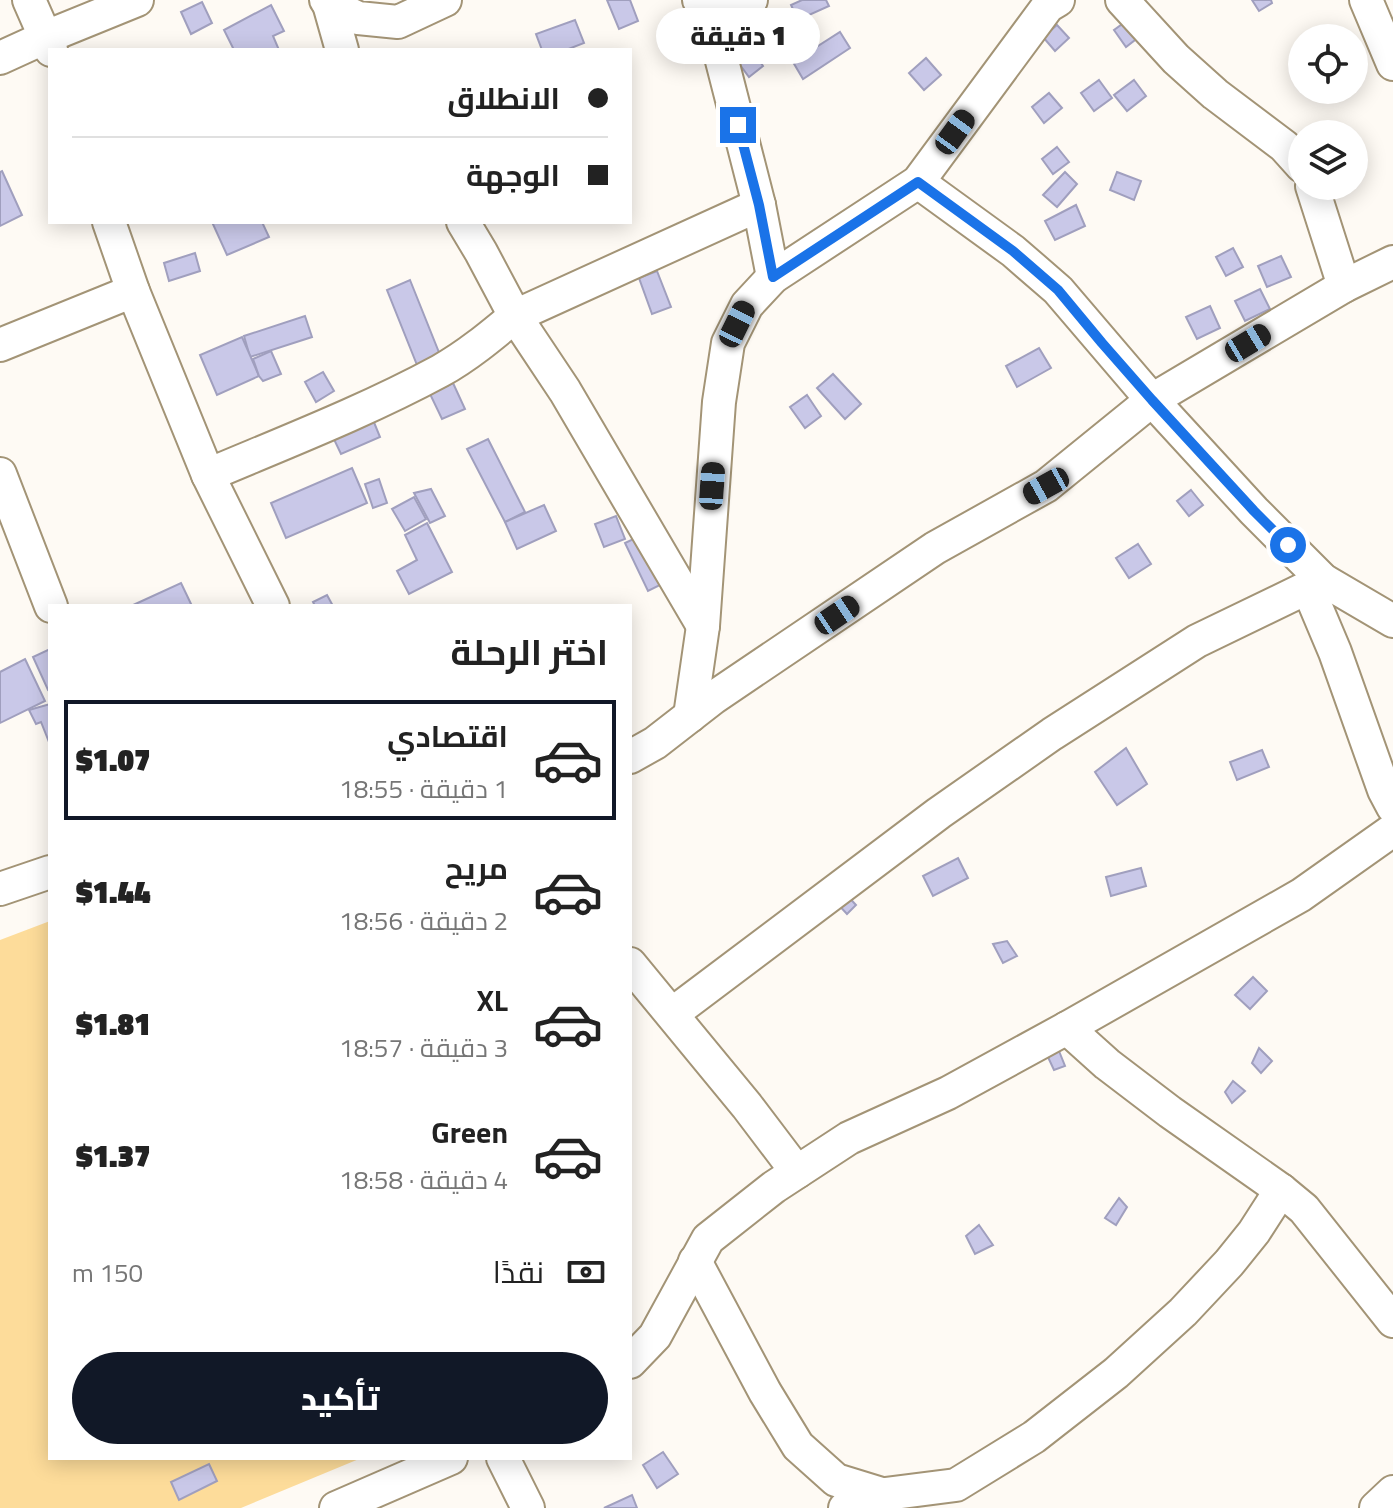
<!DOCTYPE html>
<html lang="ar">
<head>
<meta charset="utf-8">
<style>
  body { margin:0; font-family:"Titillium Web",Cairo,sans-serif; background:#f6f6f6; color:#222; direction:rtl; height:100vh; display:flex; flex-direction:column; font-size:30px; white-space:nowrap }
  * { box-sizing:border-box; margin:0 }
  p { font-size:26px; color:#767676 }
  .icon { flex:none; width:44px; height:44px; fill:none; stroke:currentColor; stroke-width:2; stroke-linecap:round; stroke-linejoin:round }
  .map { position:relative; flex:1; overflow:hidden; direction:ltr }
  .side { position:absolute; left:48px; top:604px; width:584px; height:856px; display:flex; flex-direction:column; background:#fff; border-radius:0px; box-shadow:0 4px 20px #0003; direction:rtl }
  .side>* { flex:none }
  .hud { position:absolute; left:48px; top:48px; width:584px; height:176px; border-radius:0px; box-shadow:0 4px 20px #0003; direction:rtl; display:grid; align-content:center; height:176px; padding:0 24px; background:#fff }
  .controls { position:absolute; left:1288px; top:24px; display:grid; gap:16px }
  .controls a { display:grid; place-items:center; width:80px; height:80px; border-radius:50%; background:#fff; box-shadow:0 4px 20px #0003; font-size:40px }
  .end { position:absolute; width:36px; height:36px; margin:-18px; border:10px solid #1a73e8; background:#fff; box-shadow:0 0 0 4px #fff }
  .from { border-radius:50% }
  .bubble { position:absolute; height:56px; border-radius:28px; background:#fff; box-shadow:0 4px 20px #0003; font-size:26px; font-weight:800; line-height:56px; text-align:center; direction:rtl }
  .car { position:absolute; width:24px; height:48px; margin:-24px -12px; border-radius:10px; box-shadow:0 0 6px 2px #0007; background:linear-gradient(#222 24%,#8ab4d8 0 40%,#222 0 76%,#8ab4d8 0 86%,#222 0) }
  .hud b { display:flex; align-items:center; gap:28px; height:76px; font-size:30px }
  .hud b+b { border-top:2px solid #e0e0e0 }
  .hud i { width:20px; height:20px; background:#222 }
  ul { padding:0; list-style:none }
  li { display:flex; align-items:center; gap:24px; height:120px; margin:0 16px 12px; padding:0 8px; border:4px solid transparent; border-radius:0px }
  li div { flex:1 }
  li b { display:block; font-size:30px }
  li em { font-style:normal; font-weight:800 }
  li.selected { border-color:#111827 }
  li>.icon { width:72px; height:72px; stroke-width:1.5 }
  h2 { padding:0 24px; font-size:36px; line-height:96px }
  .pay { display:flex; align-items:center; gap:20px; height:88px; padding:0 24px; font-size:30px }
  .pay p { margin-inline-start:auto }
  .cta { display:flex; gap:16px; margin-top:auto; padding:16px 24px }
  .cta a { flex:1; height:92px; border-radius:48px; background:#111827; color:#fff; font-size:32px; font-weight:800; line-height:92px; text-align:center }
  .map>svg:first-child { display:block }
</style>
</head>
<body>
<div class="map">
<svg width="1393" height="1508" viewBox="0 0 1393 1508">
  <rect width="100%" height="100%" fill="#fefaf4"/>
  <!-- green -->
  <path fill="#fddc9a" d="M50,921V1458L359,1459L241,1508H0V940Z"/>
  <!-- building -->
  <g fill="#c9c8e8" stroke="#a09fbe" stroke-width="2">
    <path d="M607,0H630L638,21L619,29Z"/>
    <path d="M802,0H826L829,6L798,20L791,5Z"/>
    <path d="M1252,0H1271L1272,3L1259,11Z"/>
    <path d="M202,2L212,23L191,34L181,12Z"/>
    <path d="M271,5L284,31L273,36L279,50H234L224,30Z"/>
    <path d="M1132,17L1144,33L1126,47L1114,30Z"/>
    <path d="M575,20L584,43L566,50H542L536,34Z"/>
    <path d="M1057,25L1069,38L1055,51L1043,37Z"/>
    <path d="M739,31L763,66L749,77L723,42Z"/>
    <path d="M840,32L850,48L803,79L793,62Z"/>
    <path d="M926,58L941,75L924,90L909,73Z"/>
    <path d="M1099,80L1112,98L1094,111L1081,93Z"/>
    <path d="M1134,80L1146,96L1127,111L1114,95Z"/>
    <path d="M1049,93L1062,108L1044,123L1032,107Z"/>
    <path d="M1057,147L1069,162L1053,174L1042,159Z"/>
    <path d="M2,171L22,215L0,226V172Z"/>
    <path d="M1065,172L1077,184L1057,207L1043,195Z"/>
    <path d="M1117,172L1141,181L1134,200L1110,190Z"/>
    <path d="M1076,205L1085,226L1055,240L1045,221Z"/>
    <path d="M212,222H262L269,237L227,255Z"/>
    <path d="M1233,248L1243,267L1226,276L1216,257Z"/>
    <path d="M195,253L200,271L169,281L164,263Z"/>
    <path d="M1281,256L1291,277L1267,287L1258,266Z"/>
    <path d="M657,271L671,307L652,314L639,278Z"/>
    <path d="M410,280L440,355L417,365L387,290Z"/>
    <path d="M1260,289L1270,309L1245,321L1235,301Z"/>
    <path d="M1210,306L1220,328L1197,339L1186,317Z"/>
    <path d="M305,316L312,337L250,357L244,336Z"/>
    <path d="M242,337L259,376L217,395L200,355Z"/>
    <path d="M1039,348L1051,368L1017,387L1006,366Z"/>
    <path d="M271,351L281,374L263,381L259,376L253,359Z"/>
    <path d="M323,372L334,391L316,402L305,382Z"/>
    <path d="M833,374L861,404L845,419L817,388Z"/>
    <path d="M453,383L465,409L442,419L430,394Z"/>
    <path d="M807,395L821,416L805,428L790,407Z"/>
    <path d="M371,415L380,437L341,454L331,433Z"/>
    <path d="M488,439L525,512L505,522L467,449Z"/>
    <path d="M352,468L367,503L286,538L271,503Z"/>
    <path d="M379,479L387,503L373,508L365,484Z"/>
    <path d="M431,489L445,516L430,523L414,493Z"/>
    <path d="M1191,490L1203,505L1189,516L1177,501Z"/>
    <path d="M414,497L426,519L405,531L392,509Z"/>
    <path d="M544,505L556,531L517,549L505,522Z"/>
    <path d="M616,516L625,539L604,547L595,524Z"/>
    <path d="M427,523L452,572L409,594L397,571L417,560L405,535Z"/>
    <path d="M644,534L666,582L648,591L625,543Z"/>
    <path d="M1138,544L1151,564L1129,578L1116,558Z"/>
    <path d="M181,583L192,606H131Z"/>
    <path d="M327,595L333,606H315L313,602Z"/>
    <path d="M50,649V689L48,690L33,657Z"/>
    <path d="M25,659L45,701L0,723V672Z"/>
    <path d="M50,704V742H49L41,722L36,724L29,710Z"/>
    <path d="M1126,748L1147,784L1117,805L1095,772Z"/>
    <path d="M1262,750L1269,767L1237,780L1230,762Z"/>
    <path d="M958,858L968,878L933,896L923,876Z"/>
    <path d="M1141,868L1146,886L1111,896L1106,877Z"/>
    <path d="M844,892L856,905L847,914L835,901Z"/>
    <path d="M1007,941L1017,956L1003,963L993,944Z"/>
    <path d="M1253,977L1267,991L1250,1009L1235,995Z"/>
    <path d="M1259,1048L1272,1061L1261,1073L1252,1063Z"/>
    <path d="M1059,1051L1065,1066L1054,1070L1047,1055Z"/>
    <path d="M1233,1081L1245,1091L1232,1103L1225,1092Z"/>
    <path d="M1119,1198L1127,1207L1116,1225L1105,1218Z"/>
    <path d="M979,1225L993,1245L975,1254L966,1236Z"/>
    <path d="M663,1452L678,1474L657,1488L643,1465Z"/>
    <path d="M209,1464L217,1481L179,1500L171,1482Z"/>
    <path d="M632,1495L637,1508H604Z"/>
  </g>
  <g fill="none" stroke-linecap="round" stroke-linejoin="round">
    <defs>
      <g id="street">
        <path d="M29,0L51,50"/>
        <path d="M326,0L329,4L358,18L398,22L445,0"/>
        <path d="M699,0L711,18L759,205L773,277"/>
        <path d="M1122,0L1176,59L1215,94L1284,146L1302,166"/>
        <path d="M1366,0L1393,64"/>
        <path d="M329,4L342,50"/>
        <path d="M711,18L751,0"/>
        <path d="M0,58L46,37L137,0"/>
        <path d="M918,182L1013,251L1058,290L1152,400L1254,511L1323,580L1393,621"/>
        <path d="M1312,186L1344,286"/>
        <path d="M109,222L133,291L208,475L273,606"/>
        <path d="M463,222L481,252L515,316L565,391L703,626"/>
        <path d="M0,345L133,291"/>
        <path d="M0,474L51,606"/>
        <path d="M208,475C286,442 366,411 440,371C467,356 491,336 515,316L759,205"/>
        <path d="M1308,588L1335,652L1384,790L1393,807"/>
        <path d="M690,716L703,626L719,402L728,343L747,305L773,277L918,182L1048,6L1058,0"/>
        <path d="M630,757L655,743L713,698L935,548L1046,486L1152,400L1344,286L1393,262"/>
        <path d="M0,889L50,872"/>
        <path d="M630,964L747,1106L797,1172"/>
        <path d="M672,1014L939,813L1052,734L1197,641L1323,580"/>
        <path d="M1067,1028L1107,1064L1170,1112L1281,1190L1304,1209L1393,1321"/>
        <path d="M695,1261L765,1392L798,1446L836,1480L888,1496"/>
        <path d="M630,1362L655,1336L708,1239L774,1187L849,1138L948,1093L1067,1028L1301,895L1393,830"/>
        <path d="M503,1458L528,1508"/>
        <path d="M336,1508L451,1458"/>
        <path d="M845,1508L885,1494L956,1485L1034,1437L1116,1373L1183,1312L1229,1263L1254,1232L1281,1190"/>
        <path d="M1376,1508L1393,1492"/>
      </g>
    </defs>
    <!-- street casing -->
    <use href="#street" stroke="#a39476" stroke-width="36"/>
    <!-- street -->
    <use href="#street" stroke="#fff" stroke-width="32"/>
  </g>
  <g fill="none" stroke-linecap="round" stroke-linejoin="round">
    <!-- route -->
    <path stroke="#1a73e8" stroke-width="10" d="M738,125L759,205L773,277L918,182L1013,251L1058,290L1102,343L1152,400L1254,511L1288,545"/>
  </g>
</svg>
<div class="controls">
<a><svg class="icon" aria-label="locate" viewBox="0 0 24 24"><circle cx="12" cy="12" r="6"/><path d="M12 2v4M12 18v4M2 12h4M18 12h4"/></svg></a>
<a><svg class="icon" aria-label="layers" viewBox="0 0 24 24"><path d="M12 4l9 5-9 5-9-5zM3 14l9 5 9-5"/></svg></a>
</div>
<i class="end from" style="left:1288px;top:545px"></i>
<i class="end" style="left:738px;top:125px"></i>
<div class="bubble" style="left:656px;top:8px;width:164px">1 دقيقة</div>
<i class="car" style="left:955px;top:132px;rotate:36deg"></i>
<i class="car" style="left:737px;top:324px;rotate:26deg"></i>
<i class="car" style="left:1248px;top:343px;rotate:59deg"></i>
<i class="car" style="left:712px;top:486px;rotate:4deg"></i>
<i class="car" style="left:1046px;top:486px;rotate:241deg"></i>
<i class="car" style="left:837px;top:615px;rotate:56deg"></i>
<div class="hud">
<b><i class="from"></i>الانطلاق</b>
<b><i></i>الوجهة</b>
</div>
<section class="side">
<h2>اختر الرحلة</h2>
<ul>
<li class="selected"><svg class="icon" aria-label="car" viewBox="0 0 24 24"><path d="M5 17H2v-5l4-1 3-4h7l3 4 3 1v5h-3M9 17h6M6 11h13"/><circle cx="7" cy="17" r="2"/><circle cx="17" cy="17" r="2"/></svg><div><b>اقتصادي</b><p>1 دقيقة · 18:55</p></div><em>$1.07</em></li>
<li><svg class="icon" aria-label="car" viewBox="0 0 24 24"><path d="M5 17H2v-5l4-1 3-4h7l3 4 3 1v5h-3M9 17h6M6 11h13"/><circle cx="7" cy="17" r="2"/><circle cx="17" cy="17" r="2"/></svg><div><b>مريح</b><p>2 دقيقة · 18:56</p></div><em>$1.44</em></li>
<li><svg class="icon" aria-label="car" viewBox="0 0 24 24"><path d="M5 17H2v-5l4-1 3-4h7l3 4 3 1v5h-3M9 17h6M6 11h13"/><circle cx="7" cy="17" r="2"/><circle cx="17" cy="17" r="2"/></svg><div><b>XL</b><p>3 دقيقة · 18:57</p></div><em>$1.81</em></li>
<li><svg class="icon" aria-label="car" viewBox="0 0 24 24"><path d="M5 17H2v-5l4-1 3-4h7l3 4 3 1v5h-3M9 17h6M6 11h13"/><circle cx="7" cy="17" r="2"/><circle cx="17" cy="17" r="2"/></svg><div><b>Green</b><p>4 دقيقة · 18:58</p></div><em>$1.37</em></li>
</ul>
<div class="pay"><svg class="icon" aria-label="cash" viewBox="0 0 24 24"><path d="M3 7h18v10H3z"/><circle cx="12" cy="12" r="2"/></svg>نقدًا<p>150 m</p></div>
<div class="cta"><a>تأكيد</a></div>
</section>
</div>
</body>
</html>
